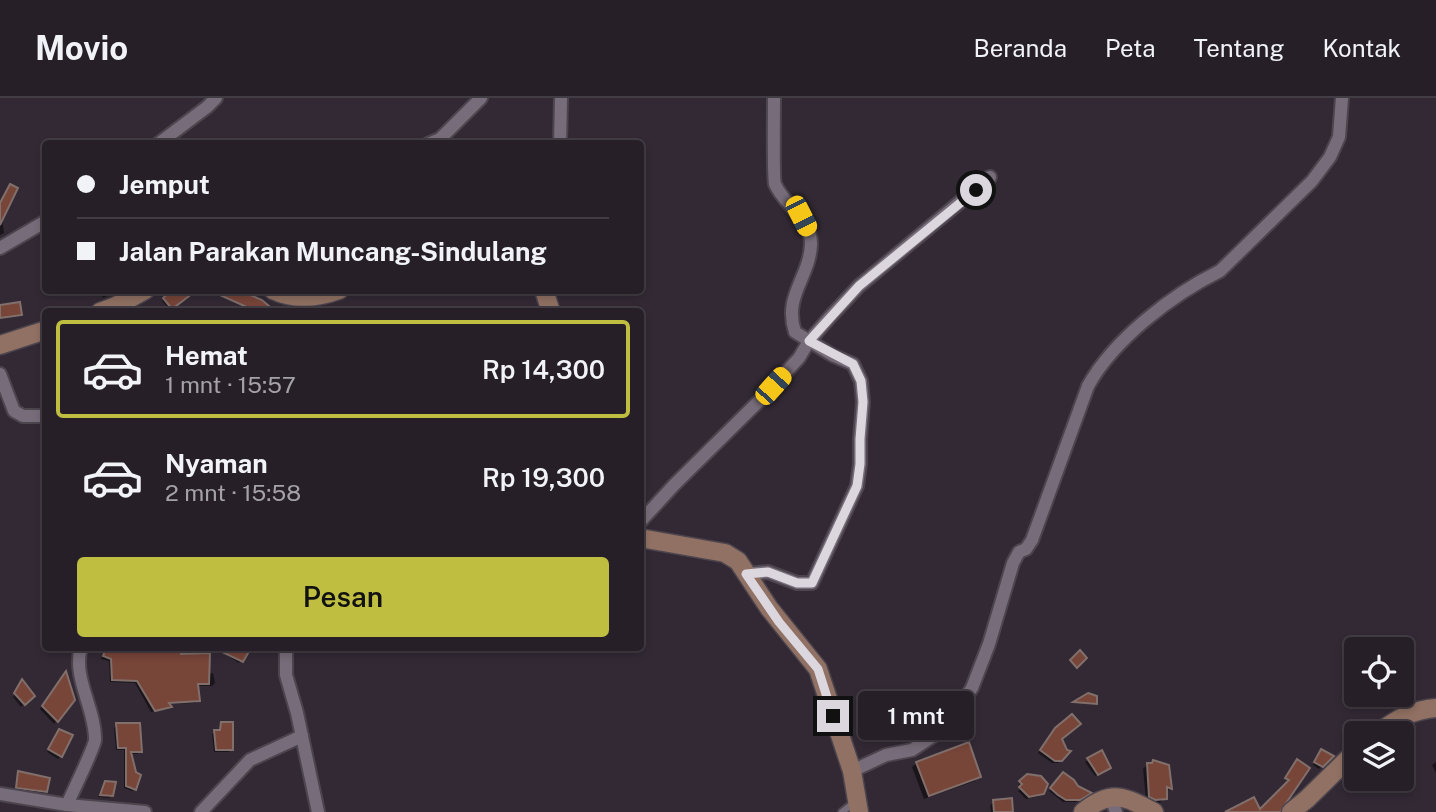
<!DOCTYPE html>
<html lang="id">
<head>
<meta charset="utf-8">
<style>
  body { margin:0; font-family:"Public Sans",sans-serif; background:#322c33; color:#f1f3f6; height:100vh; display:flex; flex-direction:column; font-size:26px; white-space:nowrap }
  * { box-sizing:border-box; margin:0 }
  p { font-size:23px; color:#a4a2a7 }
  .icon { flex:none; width:38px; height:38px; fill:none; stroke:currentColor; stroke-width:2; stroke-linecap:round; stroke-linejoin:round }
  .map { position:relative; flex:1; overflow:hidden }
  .side { position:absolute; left:42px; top:210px; width:602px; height:343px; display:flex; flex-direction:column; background:#261f27; border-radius:7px; box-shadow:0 4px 10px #0003,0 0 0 2px #423d44 }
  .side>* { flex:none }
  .guide { position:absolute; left:42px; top:42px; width:602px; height:154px; border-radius:7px; box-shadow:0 4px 10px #0003,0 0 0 2px #423d44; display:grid; align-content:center; height:154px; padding:0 35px; background:#261f27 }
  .tools { position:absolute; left:1344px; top:539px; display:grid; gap:14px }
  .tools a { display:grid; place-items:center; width:70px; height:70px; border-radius:7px; background:#261f27; box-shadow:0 4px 10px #0003,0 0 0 2px #423d44; font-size:35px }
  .end { position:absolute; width:32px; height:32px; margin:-16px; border:9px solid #dcd6de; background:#111; box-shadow:0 0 0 4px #111 }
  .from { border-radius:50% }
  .bubble { position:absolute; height:49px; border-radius:7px; background:#261f27; box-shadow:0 4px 10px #0003,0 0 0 2px #423d44; font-size:23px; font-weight:600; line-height:49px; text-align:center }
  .car { position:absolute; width:21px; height:42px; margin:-21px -10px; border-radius:9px; box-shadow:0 0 5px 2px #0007; background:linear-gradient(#f5c518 24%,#345 0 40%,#f5c518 0 76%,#345 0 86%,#f5c518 0) }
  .guide b { display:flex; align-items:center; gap:24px; height:66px; font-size:26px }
  .guide b+b { border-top:2px solid #423d44 }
  .guide i { width:18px; height:18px; background:#f1f3f6 }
  ul { padding:12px 0 0; list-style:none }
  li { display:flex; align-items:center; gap:21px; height:98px; margin:0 14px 10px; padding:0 21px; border:4px solid transparent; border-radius:7px }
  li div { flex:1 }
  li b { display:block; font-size:26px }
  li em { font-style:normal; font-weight:600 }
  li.selected { border-color:#bfbe41 }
  li>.icon { width:63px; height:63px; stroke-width:1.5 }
  .action { display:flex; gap:14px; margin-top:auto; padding:14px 35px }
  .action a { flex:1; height:80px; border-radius:7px; background:#bfbe41; color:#111; font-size:28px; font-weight:600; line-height:80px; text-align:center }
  header { display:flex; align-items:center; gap:42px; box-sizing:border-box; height:98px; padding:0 35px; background:#261f27; border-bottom:2px solid #423d44 }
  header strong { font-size:33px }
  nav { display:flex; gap:38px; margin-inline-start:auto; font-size:24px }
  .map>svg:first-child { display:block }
</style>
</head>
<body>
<header>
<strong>Movio</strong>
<nav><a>Beranda</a><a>Peta</a><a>Tentang</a><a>Kontak</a></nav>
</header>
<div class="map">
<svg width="1436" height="714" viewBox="0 0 1436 714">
  <rect width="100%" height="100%" fill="#322934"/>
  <!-- shadow -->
  <g fill="#0007">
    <path d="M0,105L4,135L0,137Z"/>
    <path d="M100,192H118L103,200Z"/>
    <path d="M175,192L191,195L166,214H151L167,208L162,203Z"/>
    <path d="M223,192H239L264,214H238L242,207L222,199Z"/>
    <path d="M105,550H180V558L208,576L213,575L215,585L212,588H196L199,602L196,605L168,606L170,609L168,611L151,614L135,585L110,584L109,563L101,561Z"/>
    <path d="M216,550H249L239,565Z"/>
    <path d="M65,577L73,602L54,626L40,611Z"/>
    <path d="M20,586L33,597L21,609L13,599Z"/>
    <path d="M222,626L231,651L229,654H214L212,636L218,634Z"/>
    <path d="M117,627L140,654L137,656H130L135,691L132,693L124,690V652H116L114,630Z"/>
    <path d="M1052,635L1060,641L1068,654L1058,665H1052L1038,655Z"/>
    <path d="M56,636L61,658L58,661L47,654Z"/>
    <path d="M1101,655L1106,672L1095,678L1085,664Z"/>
    <path d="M1319,656L1331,658L1319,671L1313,667Z"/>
    <path d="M1436,664V675L1432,667Z"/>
    <path d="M917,665L979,678L975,683L924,701L912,669Z"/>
    <path d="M1148,666L1170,690L1160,705L1146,703L1143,671Z"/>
    <path d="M19,675L45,693L43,695L15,691Z"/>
    <path d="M1063,677L1087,697L1076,704H1063L1049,693Z"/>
    <path d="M1028,678L1043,695L1040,698L1026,701L1018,693L1021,690L1018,687Z"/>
    <path d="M106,685L112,698L109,700L98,699Z"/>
    <path d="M993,704L1012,714H991L990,708Z"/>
  </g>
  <!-- building -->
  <g fill="#784539" stroke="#816f6b" stroke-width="2">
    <path d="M10,86L18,90L0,127V105Z"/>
    <path d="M172,192H197L172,211L163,200Z"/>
    <path d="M238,192L262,202L276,214H258L211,193Z"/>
    <path d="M20,204L22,217L0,220V207Z"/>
    <path d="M106,550H182L181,556L210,555L209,586H198L200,603L169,605L172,609L155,613L137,583L112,582L111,561L103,558Z"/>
    <path d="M214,550H251L243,564Z"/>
    <path d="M1080,552L1087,560L1077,570L1070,562Z"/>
    <path d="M66,573L75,602L58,624L42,608Z"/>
    <path d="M22,581L35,598L25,607L14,595Z"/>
    <path d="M1088,595L1097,598V606L1073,604Z"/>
    <path d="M1072,616L1081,626L1062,641L1067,652L1071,653L1062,663H1055L1040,652L1055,630Z"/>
    <path d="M221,624H233V652H216L214,632H220Z"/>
    <path d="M116,625H140L142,654H131L136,674L141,677L136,692L126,688V650H118Z"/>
    <path d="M59,631L73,637L62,659L48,651Z"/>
    <path d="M969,644L981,679L929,698L916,664Z"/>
    <path d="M1321,651L1334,658L1323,669L1314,664Z"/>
    <path d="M1102,652L1111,670L1098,677L1087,660Z"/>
    <path d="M1297,661L1310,670L1280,714H1225L1254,699L1260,711L1289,682L1285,680Z"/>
    <path d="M1153,662L1169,667L1172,691L1167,689V701L1155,702L1149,699L1147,665H1152Z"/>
    <path d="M18,673L50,680L47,694L16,690Z"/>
    <path d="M1063,674L1074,682L1078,688L1092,695L1080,702H1066L1058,697L1050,690Z"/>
    <path d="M1027,676L1041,678L1048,686L1044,696L1029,699L1019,689L1022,686L1019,683Z"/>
    <path d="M105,683L116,684L113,698L100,697Z"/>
    <path d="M1012,700L1013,714H994L993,702Z"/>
  </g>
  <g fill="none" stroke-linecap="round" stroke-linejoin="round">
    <defs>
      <path id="lane" d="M842,714L855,704"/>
      <g id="street">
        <path d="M158,46L207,9L216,0"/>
        <path d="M428,46L440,41L481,0"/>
        <path d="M560,46L561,0"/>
        <path d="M0,150L46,123"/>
        <path d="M0,276L14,313L23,318H46"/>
        <path d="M640,424L675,386L761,301L799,260L809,243L830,219L859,188L990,79"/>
        <path d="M746,476L768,474L797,485H812L857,388L860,366V341L863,304L861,283L853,266L832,257L795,234C783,198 810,179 811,146C811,119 784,108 775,86C773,80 774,12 774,0"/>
        <path d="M286,550V577L297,615L318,714"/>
        <path d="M852,673L886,657L912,652L945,630L972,590L989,546L1013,465L1019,454L1026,451L1032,442L1088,288C1114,241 1173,196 1220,173L1312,83L1330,59L1339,39L1342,0"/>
        <path d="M0,696L67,707L145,714"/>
        <path d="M1110,698L1116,714"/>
        <path d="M67,707C72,695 94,651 95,642C96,612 72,579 81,550"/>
        <path d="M201,714L250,662L302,638"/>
      </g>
      <g id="secondary">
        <path d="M273,192C294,202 317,200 339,192"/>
        <path d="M544,192L551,214"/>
        <path d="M100,214L116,208L145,192"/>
        <path d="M0,247L46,232"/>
        <path d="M640,440L725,455L738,463L769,510L818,571L852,673L859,714"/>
        <path d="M1378,635C1397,621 1412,612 1436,610"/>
        <path d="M1083,714C1111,691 1124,698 1154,714"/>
        <path d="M1291,714L1307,701L1356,653"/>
      </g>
    </defs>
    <!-- lane casing -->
    <use href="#lane" stroke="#4c454e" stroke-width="10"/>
    <!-- street casing -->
    <use href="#street" stroke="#4c454e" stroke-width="16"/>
    <!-- secondary casing -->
    <use href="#secondary" stroke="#4c454e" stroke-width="21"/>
    <!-- lane -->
    <use href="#lane" stroke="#776d7a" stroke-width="6"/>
    <!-- street -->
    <use href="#street" stroke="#776d7a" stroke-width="12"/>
    <!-- secondary -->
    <use href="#secondary" stroke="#917163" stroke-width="18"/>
  </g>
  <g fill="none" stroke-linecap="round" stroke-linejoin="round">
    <!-- route -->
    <path stroke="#dcd6de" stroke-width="9" d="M833,618L818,571L779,524L746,476L768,474L797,485H812L857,388L860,366V341L863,304L861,283L853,266L809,243L859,188L976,92"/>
  </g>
</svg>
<div class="tools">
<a><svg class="icon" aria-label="locate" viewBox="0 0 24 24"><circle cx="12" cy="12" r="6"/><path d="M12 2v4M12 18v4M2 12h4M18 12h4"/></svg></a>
<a><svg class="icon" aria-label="layers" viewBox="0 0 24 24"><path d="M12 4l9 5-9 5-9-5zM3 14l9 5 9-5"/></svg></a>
</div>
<i class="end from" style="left:976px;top:92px"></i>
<i class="end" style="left:833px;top:618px"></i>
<div class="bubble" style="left:858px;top:593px;width:116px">1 mnt</div>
<i class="car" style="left:801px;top:118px;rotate:153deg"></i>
<i class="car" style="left:773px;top:288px;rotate:42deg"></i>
<div class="guide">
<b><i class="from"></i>Jemput</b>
<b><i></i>Jalan Parakan Muncang-Sindulang</b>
</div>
<section class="side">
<ul>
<li class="selected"><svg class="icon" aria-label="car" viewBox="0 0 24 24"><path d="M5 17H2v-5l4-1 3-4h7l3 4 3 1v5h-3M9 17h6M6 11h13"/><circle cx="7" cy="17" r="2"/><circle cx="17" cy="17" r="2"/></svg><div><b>Hemat</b><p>1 mnt · 15:57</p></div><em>Rp 14,300</em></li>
<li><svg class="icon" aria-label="car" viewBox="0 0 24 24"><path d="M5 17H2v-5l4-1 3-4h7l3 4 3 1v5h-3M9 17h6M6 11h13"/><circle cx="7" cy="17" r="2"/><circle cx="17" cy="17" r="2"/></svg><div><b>Nyaman</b><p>2 mnt · 15:58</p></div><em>Rp 19,300</em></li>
</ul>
<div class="action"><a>Pesan</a></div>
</section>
</div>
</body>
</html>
